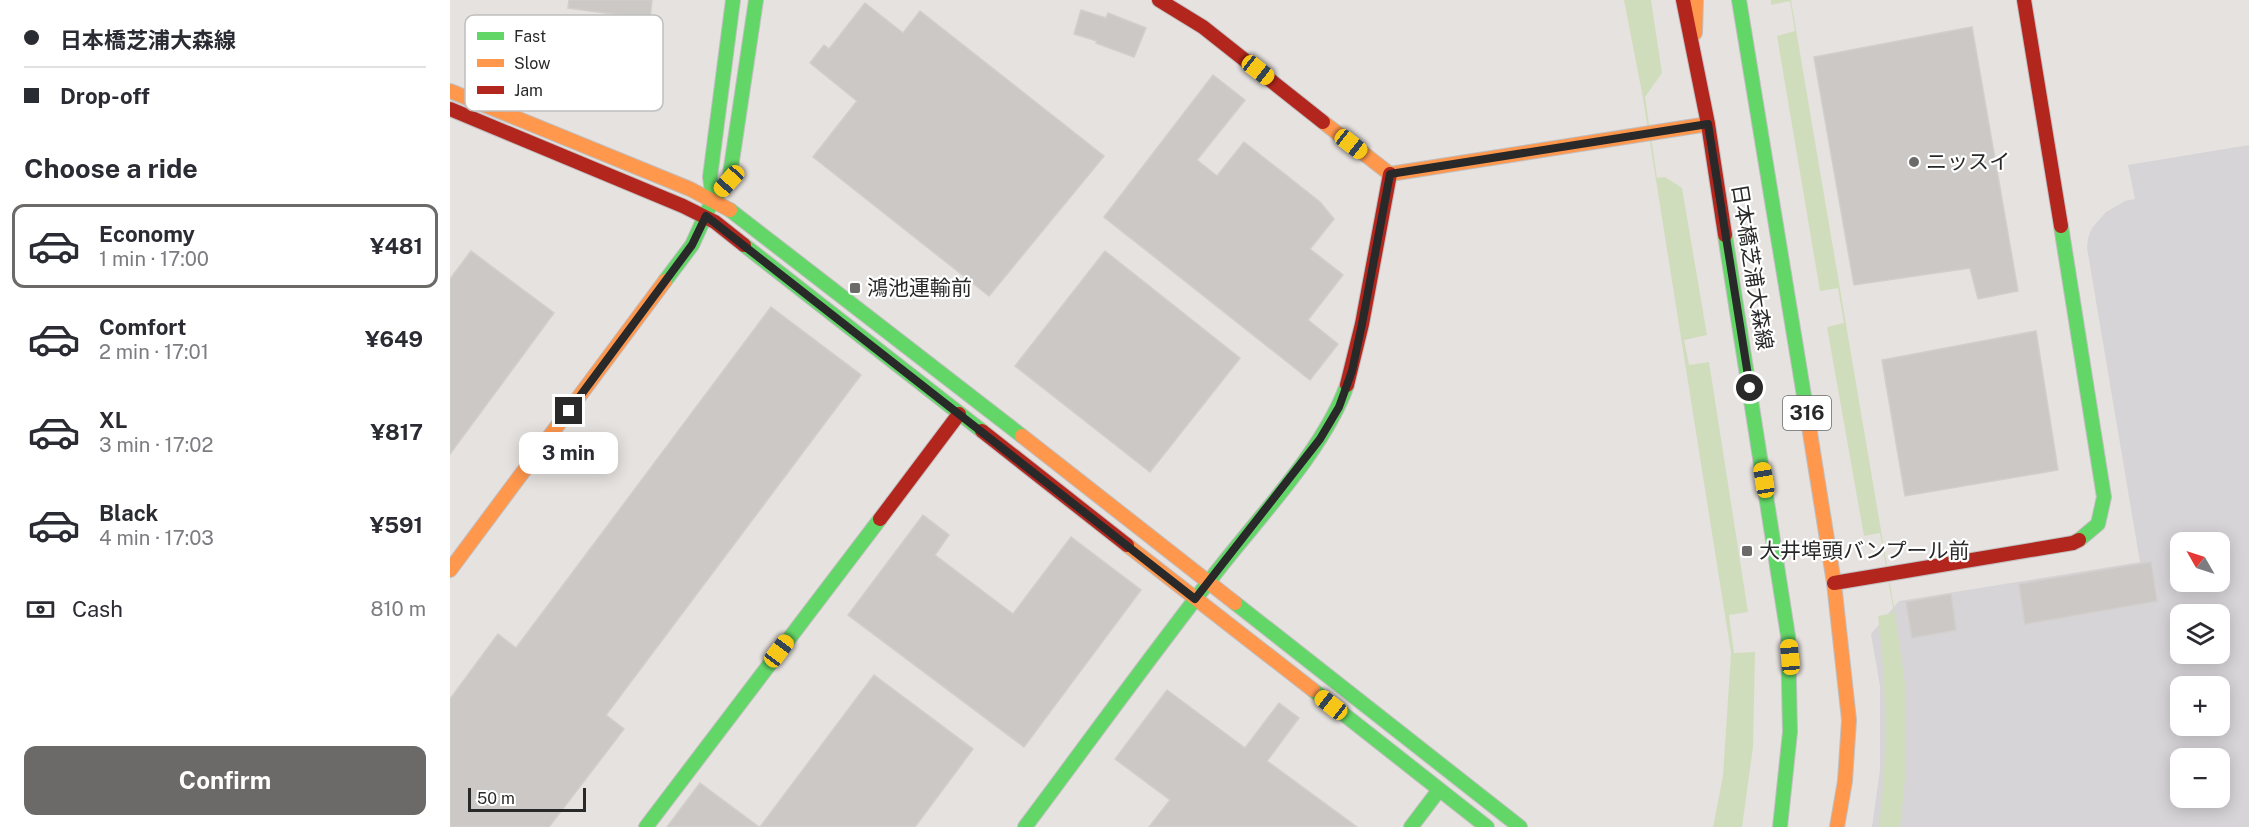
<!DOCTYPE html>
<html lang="en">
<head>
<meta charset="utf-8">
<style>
  body { margin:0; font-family:"Public Sans","Noto Sans JP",sans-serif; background:#f7f7f7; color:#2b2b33; height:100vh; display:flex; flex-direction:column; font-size:22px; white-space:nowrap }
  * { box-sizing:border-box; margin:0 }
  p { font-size:20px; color:#7c7c81 }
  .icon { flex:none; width:33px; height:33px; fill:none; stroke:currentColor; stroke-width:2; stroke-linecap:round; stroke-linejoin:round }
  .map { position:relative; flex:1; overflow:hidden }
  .panel { display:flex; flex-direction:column; background:#fff; width:450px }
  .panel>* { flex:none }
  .guide { display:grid; align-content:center; height:132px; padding:0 24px; background:#fff }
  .needle { width:39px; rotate:309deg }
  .fabs { position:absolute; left:1720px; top:532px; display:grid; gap:12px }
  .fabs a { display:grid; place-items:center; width:60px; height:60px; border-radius:12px; background:#fff; box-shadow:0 3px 15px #0003; font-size:30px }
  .scale { position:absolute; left:18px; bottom:15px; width:118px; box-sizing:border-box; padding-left:6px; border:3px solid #292929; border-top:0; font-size:16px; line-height:21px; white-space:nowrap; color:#292929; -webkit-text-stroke:4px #fff; paint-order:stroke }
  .end { position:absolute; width:27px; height:27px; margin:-14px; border:8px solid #292929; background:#fff; box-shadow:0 0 0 3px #fff }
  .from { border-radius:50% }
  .bubble { position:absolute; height:42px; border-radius:12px; background:#fff; box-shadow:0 3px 15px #0003; font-size:20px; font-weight:700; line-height:42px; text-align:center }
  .car { position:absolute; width:18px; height:36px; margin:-18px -9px; border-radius:8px; box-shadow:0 0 4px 2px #0007; background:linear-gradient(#f5c518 24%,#345 0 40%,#f5c518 0 76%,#345 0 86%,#f5c518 0) }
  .guide b { display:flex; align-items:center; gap:21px; height:57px; font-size:22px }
  .guide b+b { border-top:2px solid #e1e1e2 }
  .guide i { width:15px; height:15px; background:#2b2b33 }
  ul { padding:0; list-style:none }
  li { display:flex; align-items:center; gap:18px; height:84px; margin:0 12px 9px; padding:0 12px; border:3px solid transparent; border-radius:12px }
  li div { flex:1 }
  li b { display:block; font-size:22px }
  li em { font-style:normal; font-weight:700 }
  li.active { border-color:#6b6a69 }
  li>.icon { width:54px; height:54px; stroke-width:1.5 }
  h2 { padding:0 24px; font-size:27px; line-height:72px }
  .pay { display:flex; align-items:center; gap:15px; height:66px; padding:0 24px; font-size:22px }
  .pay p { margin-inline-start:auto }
  .action { display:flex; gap:12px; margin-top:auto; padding:12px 24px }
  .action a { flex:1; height:69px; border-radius:12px; background:#6b6a69; color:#fff; font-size:24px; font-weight:700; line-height:69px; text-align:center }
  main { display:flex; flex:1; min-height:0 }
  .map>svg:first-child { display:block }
</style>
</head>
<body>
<main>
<section class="panel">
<div class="guide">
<b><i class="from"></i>日本橋芝浦大森線</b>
<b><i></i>Drop-off</b>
</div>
<h2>Choose a ride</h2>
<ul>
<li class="active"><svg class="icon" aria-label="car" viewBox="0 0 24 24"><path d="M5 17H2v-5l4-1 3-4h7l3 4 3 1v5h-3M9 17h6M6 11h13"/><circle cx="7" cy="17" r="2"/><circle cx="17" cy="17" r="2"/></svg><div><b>Economy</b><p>1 min · 17:00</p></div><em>¥481</em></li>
<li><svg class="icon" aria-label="car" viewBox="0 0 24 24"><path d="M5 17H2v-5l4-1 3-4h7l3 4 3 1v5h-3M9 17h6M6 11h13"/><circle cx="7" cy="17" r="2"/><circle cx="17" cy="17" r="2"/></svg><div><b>Comfort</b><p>2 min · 17:01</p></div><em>¥649</em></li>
<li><svg class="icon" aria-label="car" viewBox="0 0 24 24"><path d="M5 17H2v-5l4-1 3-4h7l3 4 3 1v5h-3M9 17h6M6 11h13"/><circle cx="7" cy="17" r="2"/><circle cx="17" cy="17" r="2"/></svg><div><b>XL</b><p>3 min · 17:02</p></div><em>¥817</em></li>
<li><svg class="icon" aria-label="car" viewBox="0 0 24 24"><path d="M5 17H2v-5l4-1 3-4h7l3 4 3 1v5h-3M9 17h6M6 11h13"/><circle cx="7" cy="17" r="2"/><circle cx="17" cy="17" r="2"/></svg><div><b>Black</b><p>4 min · 17:03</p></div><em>¥591</em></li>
</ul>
<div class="pay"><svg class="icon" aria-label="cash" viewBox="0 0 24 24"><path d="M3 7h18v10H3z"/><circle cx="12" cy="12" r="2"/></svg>Cash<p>810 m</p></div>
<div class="action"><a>Confirm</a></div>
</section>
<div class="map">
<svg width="1799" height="827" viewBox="0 0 1799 827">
  <rect width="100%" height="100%" fill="#e6e2df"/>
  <!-- industrial -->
  <path fill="#d6d4d6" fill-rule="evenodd" d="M1799,145V827H1422L1430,770V686L1421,634L1449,601L1690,562L1637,248L1638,238L1642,228L1656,212L1675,201L1685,199L1678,165ZM1731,543H1770V582H1731ZM1731,615H1770V654H1731ZM1731,687H1770V726H1731ZM1731,759H1770V798H1731Z"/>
  <!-- green -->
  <g fill="#d0ddbc">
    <path d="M1174,0H1201L1212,73L1195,97L1207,178L1215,177L1232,188L1257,335L1234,340L1239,365L1259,362L1298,612L1279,615L1284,653L1305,652L1303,747L1292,827H1263L1273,776L1281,653L1193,98Z"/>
    <path d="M1321,0H1341L1445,613L1455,684L1456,769L1450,827H1429C1438,753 1437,691 1428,616L1444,613L1430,533L1414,536L1377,327L1394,323L1388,288L1370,291L1327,36L1345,31L1340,1L1321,5Z"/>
  </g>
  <!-- building -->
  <g fill="#cbc8c6" stroke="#d1cecb" stroke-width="1.5">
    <path d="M119,0H202L200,19L118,8Z"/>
    <path d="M415,3L453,33L470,11L654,156L539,296L363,157L407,101L360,63L374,45L379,49Z"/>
    <path d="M631,10L656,18L658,13L696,28L684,57L646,43L647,41L624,34Z"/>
    <path d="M1522,27L1568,291L1528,299L1520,268L1404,285L1364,57Z"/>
    <path d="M763,75L795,100L747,160L767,176L794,142L870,202L884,219L860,249L893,275L858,320L888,344L860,380L654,217Z"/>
    <path d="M21,251L104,313L0,454V279Z"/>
    <path d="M655,251L790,358L700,472L565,366Z"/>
    <path d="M321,307L411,375L156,715L174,729L99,827H0V699L48,634L66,648Z"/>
    <path d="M1586,331L1608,470L1455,496L1432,360Z"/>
    <path d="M473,515L499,535L485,555L563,614L621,537L691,590L574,747L398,615Z"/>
    <path d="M1701,562L1707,601L1575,624L1569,584Z"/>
    <path d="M1501,594L1506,630L1462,638L1456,602Z"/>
    <path d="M424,675L523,749L465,827H310Z"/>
    <path d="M717,690L795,748L829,703L849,718L817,761L907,827H699L720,800L665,759Z"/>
    <path d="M250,783L309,827H217Z"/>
  </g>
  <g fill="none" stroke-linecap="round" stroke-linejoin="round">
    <defs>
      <g id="fast">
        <path d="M1289,0L1357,414"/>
        <path d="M263,199L260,177L283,0"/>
        <path d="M280,210L572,436"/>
        <path d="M1611,226L1654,497L1648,524L1629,540"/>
        <path d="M1275,235L1338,636L1340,732L1330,827"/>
        <path d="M294,245L532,431"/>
        <path d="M215,281L242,245L263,199L279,181L306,0"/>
        <path d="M785,603L1070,827"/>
        <path d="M863,690L1037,827"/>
        <path d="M196,827L430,519"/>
        <path d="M575,827C638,743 699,658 764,575C807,519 874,450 897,385"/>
        <path d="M961,827L989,790"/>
      </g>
      <g id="slow">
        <path d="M1245,33L1246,0"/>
        <path d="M0,91L240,189L280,210"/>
        <path d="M873,122L940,174L1258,124"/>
        <path d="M1357,414L1384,583L1399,720L1395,781L1387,827"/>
        <path d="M572,436L785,603"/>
        <path d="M677,545L863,690"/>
        <path d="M0,570L215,281"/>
      </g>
      <g id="jam">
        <path d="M709,0L753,27L873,122"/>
        <path d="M1233,0L1258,124L1275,235"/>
        <path d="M1574,0L1611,226"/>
        <path d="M0,109L233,206L265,222L294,245"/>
        <path d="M897,385L912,324L940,174"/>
        <path d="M532,431L677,545"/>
        <path d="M430,519L509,414"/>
        <path d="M1384,583L1623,543L1629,540"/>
      </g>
    </defs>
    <!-- fast casing -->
    <use href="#fast" stroke="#c1bfc0" stroke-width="16"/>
    <!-- slow casing -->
    <use href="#slow" stroke="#c1bfc0" stroke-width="16"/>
    <!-- jam casing -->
    <use href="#jam" stroke="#c1bfc0" stroke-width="16"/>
    <!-- fast -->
    <use href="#fast" stroke="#63d668" stroke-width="14"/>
    <!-- slow -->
    <use href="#slow" stroke="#ff974d" stroke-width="14"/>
    <!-- jam -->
    <use href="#jam" stroke="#b3261e" stroke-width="14"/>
  </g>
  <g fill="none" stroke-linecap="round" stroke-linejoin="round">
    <!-- route -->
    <path stroke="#292929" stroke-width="8" d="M119,411L242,245L256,216L745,599L870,439L889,407L902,371L912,324L940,174L1258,124L1300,388"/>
  </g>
  <!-- markers -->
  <g fill="#6b6a69" stroke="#fff" stroke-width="2">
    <circle cx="1464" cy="162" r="6"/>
    <rect x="399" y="282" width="12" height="12" rx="3"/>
    <rect x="1291" y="545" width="12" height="12" rx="3"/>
  </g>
  <g text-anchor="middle" stroke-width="4.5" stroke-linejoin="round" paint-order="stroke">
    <!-- shield labels -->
    <rect fill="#fff" stroke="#696969" stroke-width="1.5" x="1333" y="396" width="48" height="34" rx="4.5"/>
    <g font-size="20" font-weight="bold" fill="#292929">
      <text x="1357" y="420">316</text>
    </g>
    <!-- poi labels -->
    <g font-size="21" fill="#292929" stroke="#fff" text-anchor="start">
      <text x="1476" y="169">ニッスイ</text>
      <text x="417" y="295">鴻池運輸前</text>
      <text x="1309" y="558">大井埠頭バンプール前</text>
    </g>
    <!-- street labels -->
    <g font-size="21" fill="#292929" stroke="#fff">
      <text transform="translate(1302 267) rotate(81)" y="7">日本橋芝浦大森線</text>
    </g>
  </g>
  <!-- legend -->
  <rect x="15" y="15" width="198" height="96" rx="9" fill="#fff" stroke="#bfbfbf" stroke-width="1.5"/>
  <rect x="27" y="32" width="27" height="8" fill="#63d668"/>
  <rect x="27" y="59" width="27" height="8" fill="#ff974d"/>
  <rect x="27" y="86" width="27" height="8" fill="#b3261e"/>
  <g font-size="16" fill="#292929">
    <text x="64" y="42">Fast</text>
    <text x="64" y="69">Slow</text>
    <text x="64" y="96">Jam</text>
  </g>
</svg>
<div class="fabs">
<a><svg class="needle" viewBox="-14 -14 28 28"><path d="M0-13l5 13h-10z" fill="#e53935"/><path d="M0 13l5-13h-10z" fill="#7c7c81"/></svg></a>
<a><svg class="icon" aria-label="layers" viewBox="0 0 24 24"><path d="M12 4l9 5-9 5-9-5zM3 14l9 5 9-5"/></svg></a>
<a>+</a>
<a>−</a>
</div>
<div class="scale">50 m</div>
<i class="end from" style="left:1300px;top:388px"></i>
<i class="end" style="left:119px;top:411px"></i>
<div class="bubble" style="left:69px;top:432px;width:99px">3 min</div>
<i class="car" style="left:808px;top:70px;rotate:128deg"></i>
<i class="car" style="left:901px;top:144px;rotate:128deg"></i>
<i class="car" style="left:279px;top:181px;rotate:222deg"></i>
<i class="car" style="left:1314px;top:480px;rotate:351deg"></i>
<i class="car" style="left:329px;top:651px;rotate:37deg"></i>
<i class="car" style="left:1340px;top:657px;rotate:355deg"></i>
<i class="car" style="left:881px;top:705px;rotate:308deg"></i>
</div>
</main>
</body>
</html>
